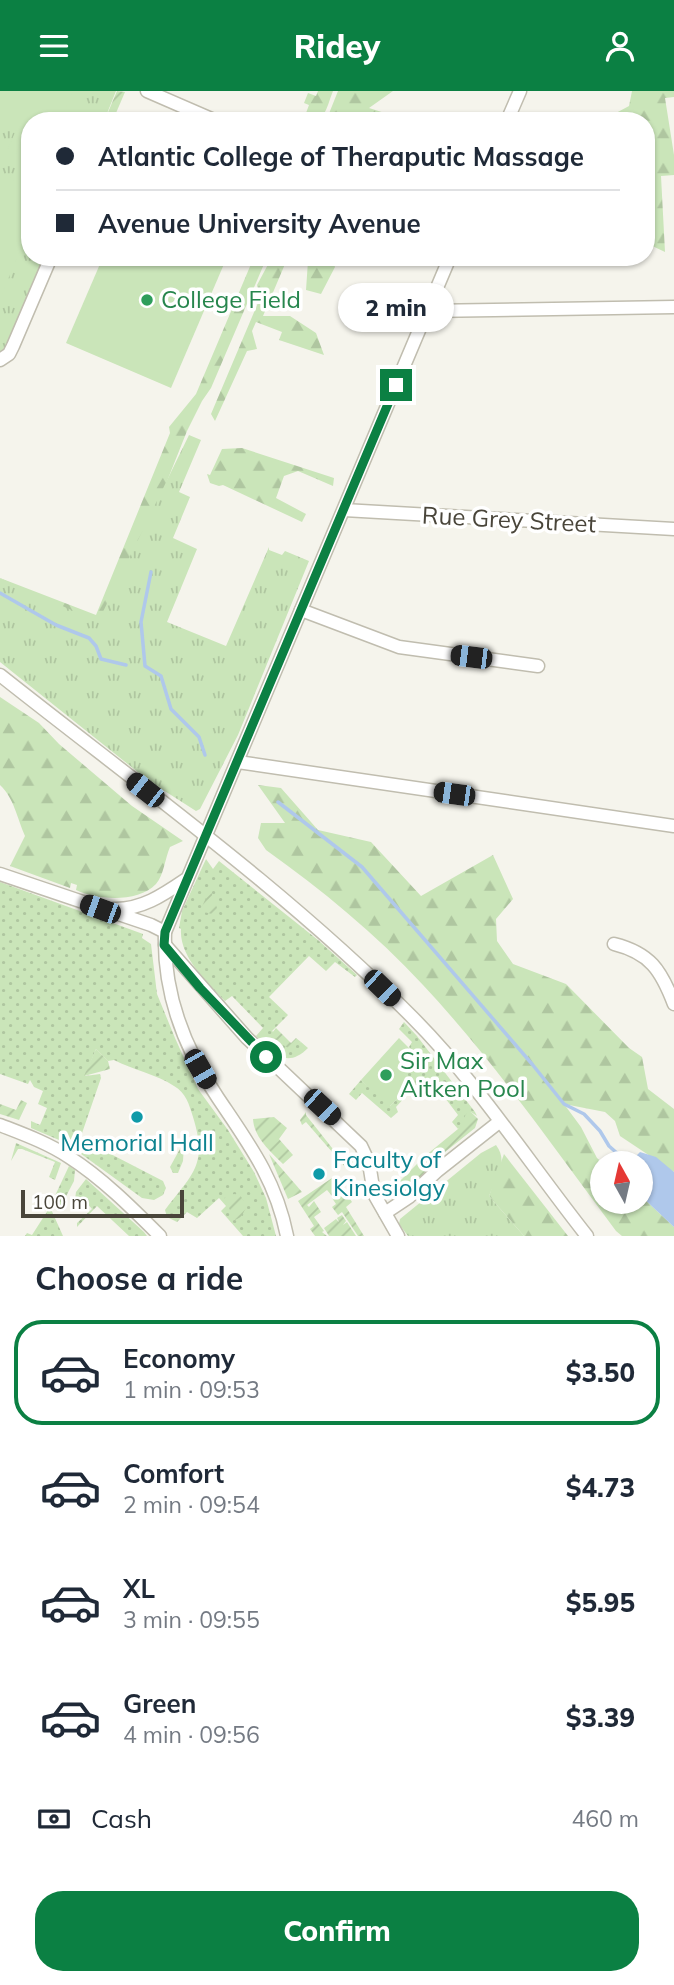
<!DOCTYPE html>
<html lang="en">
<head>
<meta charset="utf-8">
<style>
  body { margin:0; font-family:Mulish,sans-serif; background:#f2f2f3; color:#1f2937; height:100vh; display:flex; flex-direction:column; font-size:26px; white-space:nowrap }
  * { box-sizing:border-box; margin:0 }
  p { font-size:23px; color:#747a83 }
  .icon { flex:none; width:38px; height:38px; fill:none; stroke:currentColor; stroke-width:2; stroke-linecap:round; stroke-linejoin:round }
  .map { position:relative; height:1145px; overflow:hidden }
  .details { display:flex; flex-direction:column; background:#fff; flex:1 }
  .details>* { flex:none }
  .banner { position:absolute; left:21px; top:21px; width:634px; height:154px; border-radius:28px; box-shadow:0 2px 5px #0004; display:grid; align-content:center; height:154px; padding:0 35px; background:#fff }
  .needle { width:46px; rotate:352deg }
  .tools { position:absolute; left:590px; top:1060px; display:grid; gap:14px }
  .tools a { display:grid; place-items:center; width:63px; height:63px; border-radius:50%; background:#fff; box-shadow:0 2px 5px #0004; font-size:35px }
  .scale { position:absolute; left:21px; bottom:18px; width:163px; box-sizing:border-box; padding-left:7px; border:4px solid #49453a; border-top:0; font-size:19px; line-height:24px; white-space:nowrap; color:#49453a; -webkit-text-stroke:5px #fff; paint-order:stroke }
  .end { position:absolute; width:32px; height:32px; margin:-16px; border:9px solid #0b8043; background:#fff; box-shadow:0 0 0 4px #fff }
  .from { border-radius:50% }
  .bubble { position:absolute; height:49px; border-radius:24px; background:#fff; box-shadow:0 2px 5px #0004; font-size:23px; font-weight:800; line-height:49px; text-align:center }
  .car { position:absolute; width:21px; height:42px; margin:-21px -10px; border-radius:9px; box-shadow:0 0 5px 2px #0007; background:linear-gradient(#222 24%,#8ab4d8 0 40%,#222 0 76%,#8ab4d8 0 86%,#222 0) }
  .banner b { display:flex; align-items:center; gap:24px; height:66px; font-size:26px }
  .banner b+b { border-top:2px solid #e0e1e3 }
  .banner i { width:18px; height:18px; background:#1f2937 }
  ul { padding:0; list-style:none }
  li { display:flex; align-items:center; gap:21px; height:105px; margin:0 14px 10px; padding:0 21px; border:4px solid transparent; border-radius:28px }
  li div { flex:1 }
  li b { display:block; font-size:26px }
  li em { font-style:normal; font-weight:800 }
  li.on { border-color:#0b8043 }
  li>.icon { width:63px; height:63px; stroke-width:1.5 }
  h2 { padding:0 35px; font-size:32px; line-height:84px }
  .pay { display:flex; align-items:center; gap:18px; height:77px; padding:0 35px; font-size:26px }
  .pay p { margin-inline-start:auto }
  .primary-button { display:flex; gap:14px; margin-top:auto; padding:14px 35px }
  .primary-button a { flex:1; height:80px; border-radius:28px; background:#0b8043; color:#fff; font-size:28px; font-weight:800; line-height:80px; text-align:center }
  header { display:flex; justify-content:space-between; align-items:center; height:91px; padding:0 35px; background:#0b8043; color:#fff; font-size:32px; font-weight:800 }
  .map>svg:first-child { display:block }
</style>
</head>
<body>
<header><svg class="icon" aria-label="menu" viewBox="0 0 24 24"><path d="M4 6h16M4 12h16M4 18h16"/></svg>Ridey<svg class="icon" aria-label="person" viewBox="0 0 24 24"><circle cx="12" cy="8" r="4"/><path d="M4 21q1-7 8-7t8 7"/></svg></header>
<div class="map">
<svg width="674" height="1145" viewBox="0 0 674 1145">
  <defs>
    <pattern id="grass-dots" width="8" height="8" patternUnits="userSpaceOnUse" patternTransform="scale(1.75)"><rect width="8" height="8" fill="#cae5b9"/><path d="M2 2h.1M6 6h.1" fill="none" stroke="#afc6a0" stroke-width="1.8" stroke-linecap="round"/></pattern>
    <pattern id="forest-firs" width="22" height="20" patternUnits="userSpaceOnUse" patternTransform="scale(1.75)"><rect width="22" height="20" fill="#cae5b9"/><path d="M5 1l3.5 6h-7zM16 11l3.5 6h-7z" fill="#afc6a0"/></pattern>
    <pattern id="park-tufts" width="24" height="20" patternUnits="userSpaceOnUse" patternTransform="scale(1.75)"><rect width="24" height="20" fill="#cae5b9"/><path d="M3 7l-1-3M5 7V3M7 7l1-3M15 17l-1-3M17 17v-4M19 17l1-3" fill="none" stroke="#afc6a0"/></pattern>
    <pattern id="garden-furrows" width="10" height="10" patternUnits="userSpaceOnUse" patternTransform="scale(1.75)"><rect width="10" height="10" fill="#cae5b9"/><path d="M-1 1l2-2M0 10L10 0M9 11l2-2" fill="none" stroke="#afc6a0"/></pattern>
  </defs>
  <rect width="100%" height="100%" fill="#f5f4ec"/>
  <!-- grass -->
  <g fill="url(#grass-dots)">
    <path d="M206,768L213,778L219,770L318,849L357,884L355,886L335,871L326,880L309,865L269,906L288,924L272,940L292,955L301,951L308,957C287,978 273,963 256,945L263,937L232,905L225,910C208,892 179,866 181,838L179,837L182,820Z"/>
    <path d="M0,791L143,843L142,847L151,853L157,903L175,947L198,998L228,1039L254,1081L266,1107L276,1145H243L221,1120L226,1115L219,1107L197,1127L187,1121L177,1131L167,1126L165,1119C193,1082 208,1074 193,1026C189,1013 186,1002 174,995C156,983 133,979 114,969L108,970L96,958L85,985L100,983L101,987L80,1048L96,1062L101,1058L163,1090L166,1097L163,1104L154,1109L142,1107L66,1052L31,1037V1030L40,1034L47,1017L38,1013L43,1000L34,996L30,989L28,993L0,983Z"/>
    <path d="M404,931L417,945L475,1021L477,1025L471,1021L458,1038L452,1031L458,1024L433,991L425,999L417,993L396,1016L398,1021L391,1027L362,1002L356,1009L349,1003L361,989L390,1015L413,991L398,978L414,962L409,956L412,951L399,938Z"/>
    <path d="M16,1052L61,1072L55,1089L49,1086L55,1071L22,1058H18L11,1070Z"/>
    <path d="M184,1055L183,1070L178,1082H173L170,1076L181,1056Z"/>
    <path d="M69,1075L75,1079L74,1090L61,1115L57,1117L53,1109Z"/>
    <path d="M86,1088L144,1141L147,1145H129L97,1115L77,1136V1132L92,1118L84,1109L74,1116L76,1101Z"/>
    <path d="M50,1116L63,1145H25L27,1142L32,1144Z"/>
  </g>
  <!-- forest -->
  <g fill="url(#forest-firs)">
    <path d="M318,0H333C325,20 327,30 303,30L309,14L304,12L308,2L316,5Z"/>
    <path d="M338,0H393L369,17L410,30H326Z"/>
    <path d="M632,0H674V6L665,7L674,64V84L661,85L665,161L646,152V30H601L629,15Z"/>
    <path d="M254,166H267L211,297L202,310L187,340L146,443L128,563L0,487L96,524L170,342L169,336L196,303Z"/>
    <path d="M272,166H288L263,225H290L316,242L324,264L279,249L282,241L256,231L252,240L257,258L247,260L215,330L211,323L260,207L257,194Z"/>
    <path d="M301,166H331L335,176L321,203L306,199L308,170Z"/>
    <path d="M242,357L334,387L333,395L298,380L284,385L276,407L306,423L302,431L223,394L219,395L210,392L207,383L210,384L222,358Z"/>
    <path d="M0,606L39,632L59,653L132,715L183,750L170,756C165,767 164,784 156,793C138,812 97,809 76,799L77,794L71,792L70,797L10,775L25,745C17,727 14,707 0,694Z"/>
    <path d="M258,694L281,697L318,739L371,751L421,805L493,764L513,808L496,828L497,850L513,873L566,893L629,957L642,966L648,998L674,1018V1081L620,1045L615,1030L605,1021L564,1013L581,1036L597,1067L604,1073L602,1111H640L641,1105L674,1136V1145H622L616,1140C554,1057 494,970 423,894C376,843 322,799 266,759L258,747L261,732H285Z"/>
    <path d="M504,1063L568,1145H524L489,1105Z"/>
  </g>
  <!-- park -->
  <g fill="url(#park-tufts)">
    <path d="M0,0H116L104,30H30V166H51L13,255L0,263Z"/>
    <path d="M189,344L201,349L179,401L190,406L173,447L197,458L167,531L226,555L269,456V459L282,464L285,460L309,470L238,644L200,718L196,720L149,690L0,571V487L98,531Z"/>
    <path d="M496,1054C509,1071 496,1088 489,1105L524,1145H408L399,1133L400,1128L481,1062Z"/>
  </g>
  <!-- garden -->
  <g fill="url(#garden-furrows)">
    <path d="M117,0L125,1L113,29L110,30L106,26Z"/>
    <path d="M210,798L220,825L200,820Z"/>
    <path d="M276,937L291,952L296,947L301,951L290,958L278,951L272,942Z"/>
    <path d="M96,958L108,970L110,978L84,985Z"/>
    <path d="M21,1009L27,1012L19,1029L0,1023V1013L16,1019Z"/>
    <path d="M306,1021V1024L340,1067L345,1066L347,1062H350L355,1068L354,1073L346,1077L306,1031L302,1034L300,1029Z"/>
    <path d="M471,1021L478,1028L475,1037L435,1069L418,1090L394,1108L392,1106H388L384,1098L401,1089L425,1065L458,1038L466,1023Z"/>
    <path d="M274,1026L287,1037L279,1048L293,1064L283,1073C271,1061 254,1047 253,1028Z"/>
    <path d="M269,1063L302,1101L288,1108Z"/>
    <path d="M335,1085L352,1111L346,1116L364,1145H358L342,1121L338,1124L332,1116L336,1113L332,1107L338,1102L332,1105L327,1099L307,1114L309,1116L314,1110L321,1121L314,1126L324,1140L322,1141L327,1145H315L310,1138L314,1135L298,1110Z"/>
    <path d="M234,1103L240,1104L247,1115L241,1126L235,1129L224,1107Z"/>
    <path d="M342,1124L346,1130L343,1134L347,1131L356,1145H329L324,1137L336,1128L339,1131L337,1127Z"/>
  </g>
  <!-- pitch -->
  <g fill="#cae5b9">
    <path d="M0,0H73L60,30H30V37L0,25Z"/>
    <path d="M16,39L25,43L16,63L7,60Z"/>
    <path d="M0,82L11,87L30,101V135L0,208Z"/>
    <path d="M103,166H227L171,297L66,252Z"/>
    <path d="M399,947L414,962L399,978L413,991L389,1016L361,989Z"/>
  </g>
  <!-- water -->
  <path fill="#afc8eb" d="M640,1061L656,1066L674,1081V1136L641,1105L640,1073H628Z"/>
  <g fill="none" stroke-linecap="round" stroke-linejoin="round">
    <!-- stream -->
    <g stroke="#afc8eb" stroke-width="3.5">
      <path d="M151,481L141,531L145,575L161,585L171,618L199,646L205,664"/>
      <path d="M0,502L56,534L89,547L96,555L101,568L126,574"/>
      <path d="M278,711L362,776L532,973L564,1013L584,1023L600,1040L609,1055L628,1072"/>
    </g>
    <defs>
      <g id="minor">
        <path d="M147,0L216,30"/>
        <path d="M507,30L520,0"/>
        <path d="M427,220L674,216"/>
        <path d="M0,269L9,263L13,255L51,166"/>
        <path d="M344,419L674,438"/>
        <path d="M301,519L399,556L538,575"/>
        <path d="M0,584C140,695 286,799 412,926C477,991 530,1073 587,1145"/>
        <path d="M238,671L674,735"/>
        <path d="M0,783L151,834L165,841"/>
        <path d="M113,818C141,819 163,804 185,789"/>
        <path d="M614,853C650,862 661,879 674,913"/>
        <path d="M165,854L247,947L361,1055L369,1072L374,1103L398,1145"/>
        <path d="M0,1034C23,1043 48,1052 69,1066C102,1087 132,1117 160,1145"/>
        <path d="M385,1122L409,1106L437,1080L499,1031"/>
        <path d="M287,1145C276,1089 249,1053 218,1007C184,957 163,902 165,841L450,166"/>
      </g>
    </defs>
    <!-- minor casing -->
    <use href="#minor" stroke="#c0bdaf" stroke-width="15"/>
    <!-- minor -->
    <use href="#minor" stroke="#fff" stroke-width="12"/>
  </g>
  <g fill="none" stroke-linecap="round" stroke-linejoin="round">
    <!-- route -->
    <path stroke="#0b8043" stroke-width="9" d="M266,966L200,897L164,854L165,841L396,294"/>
  </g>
  <!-- markers -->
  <g fill="#2e9e5b" stroke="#fff" stroke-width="2.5">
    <circle cx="147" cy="209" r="7"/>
    <circle cx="386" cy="984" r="7"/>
  </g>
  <g fill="#0f9aa8" stroke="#fff" stroke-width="2.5">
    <circle cx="137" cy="1026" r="7"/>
    <circle cx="319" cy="1083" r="7"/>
  </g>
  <g text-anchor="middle" stroke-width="7" stroke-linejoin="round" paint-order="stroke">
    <!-- leisure labels -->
    <g font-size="24" fill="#27864d" stroke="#fff" text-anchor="start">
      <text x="161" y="217">College Field</text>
      <text x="400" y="978">Sir Max<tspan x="400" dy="28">Aitken Pool</tspan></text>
    </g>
    <!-- street labels -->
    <g font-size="24" fill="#49453a" stroke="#fff">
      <text transform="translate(509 429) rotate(3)" y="8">Rue Grey Street</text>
    </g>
    <!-- culture labels -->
    <g font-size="24" fill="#0d838f" stroke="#fff">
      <text x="137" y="1060">Memorial Hall</text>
      <text x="333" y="1077" text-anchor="start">Faculty of<tspan x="333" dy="28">Kinesiolgy</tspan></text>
    </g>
  </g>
</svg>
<div class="tools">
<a><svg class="needle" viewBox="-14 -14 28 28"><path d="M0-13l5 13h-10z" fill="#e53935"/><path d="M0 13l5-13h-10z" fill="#747a83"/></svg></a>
</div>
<div class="scale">100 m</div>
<i class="end from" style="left:266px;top:966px"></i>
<i class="end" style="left:396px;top:294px"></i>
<div class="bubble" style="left:338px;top:192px;width:116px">2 min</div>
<i class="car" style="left:471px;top:566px;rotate:277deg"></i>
<i class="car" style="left:145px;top:699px;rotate:308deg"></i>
<i class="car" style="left:454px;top:703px;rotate:278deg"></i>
<i class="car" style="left:100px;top:818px;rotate:290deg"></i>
<i class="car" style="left:382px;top:897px;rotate:134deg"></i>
<i class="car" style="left:200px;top:978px;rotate:150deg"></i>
<i class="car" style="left:322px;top:1016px;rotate:133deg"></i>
<div class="banner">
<b><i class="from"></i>Atlantic College of Theraputic Massage</b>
<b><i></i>Avenue University Avenue</b>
</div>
</div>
<section class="details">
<h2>Choose a ride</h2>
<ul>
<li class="on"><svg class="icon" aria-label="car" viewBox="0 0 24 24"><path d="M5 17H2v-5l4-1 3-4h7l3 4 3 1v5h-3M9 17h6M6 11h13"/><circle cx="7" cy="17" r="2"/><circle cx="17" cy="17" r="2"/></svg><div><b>Economy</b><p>1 min · 09:53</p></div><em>$3.50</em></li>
<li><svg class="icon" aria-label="car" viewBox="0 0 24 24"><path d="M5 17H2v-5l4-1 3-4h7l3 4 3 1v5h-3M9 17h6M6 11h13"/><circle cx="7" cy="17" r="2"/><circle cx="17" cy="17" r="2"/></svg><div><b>Comfort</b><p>2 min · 09:54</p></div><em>$4.73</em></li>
<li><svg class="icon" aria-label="car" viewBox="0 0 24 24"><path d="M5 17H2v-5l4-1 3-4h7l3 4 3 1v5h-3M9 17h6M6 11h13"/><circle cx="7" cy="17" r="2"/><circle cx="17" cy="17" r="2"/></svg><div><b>XL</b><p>3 min · 09:55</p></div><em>$5.95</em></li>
<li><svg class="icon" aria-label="car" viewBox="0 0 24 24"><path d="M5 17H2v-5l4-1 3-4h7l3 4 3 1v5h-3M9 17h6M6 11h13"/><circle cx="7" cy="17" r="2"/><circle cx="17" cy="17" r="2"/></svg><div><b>Green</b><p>4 min · 09:56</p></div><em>$3.39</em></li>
</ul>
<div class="pay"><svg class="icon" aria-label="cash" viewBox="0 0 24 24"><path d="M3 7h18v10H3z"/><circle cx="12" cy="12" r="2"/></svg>Cash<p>460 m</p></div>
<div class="primary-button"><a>Confirm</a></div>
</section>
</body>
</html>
